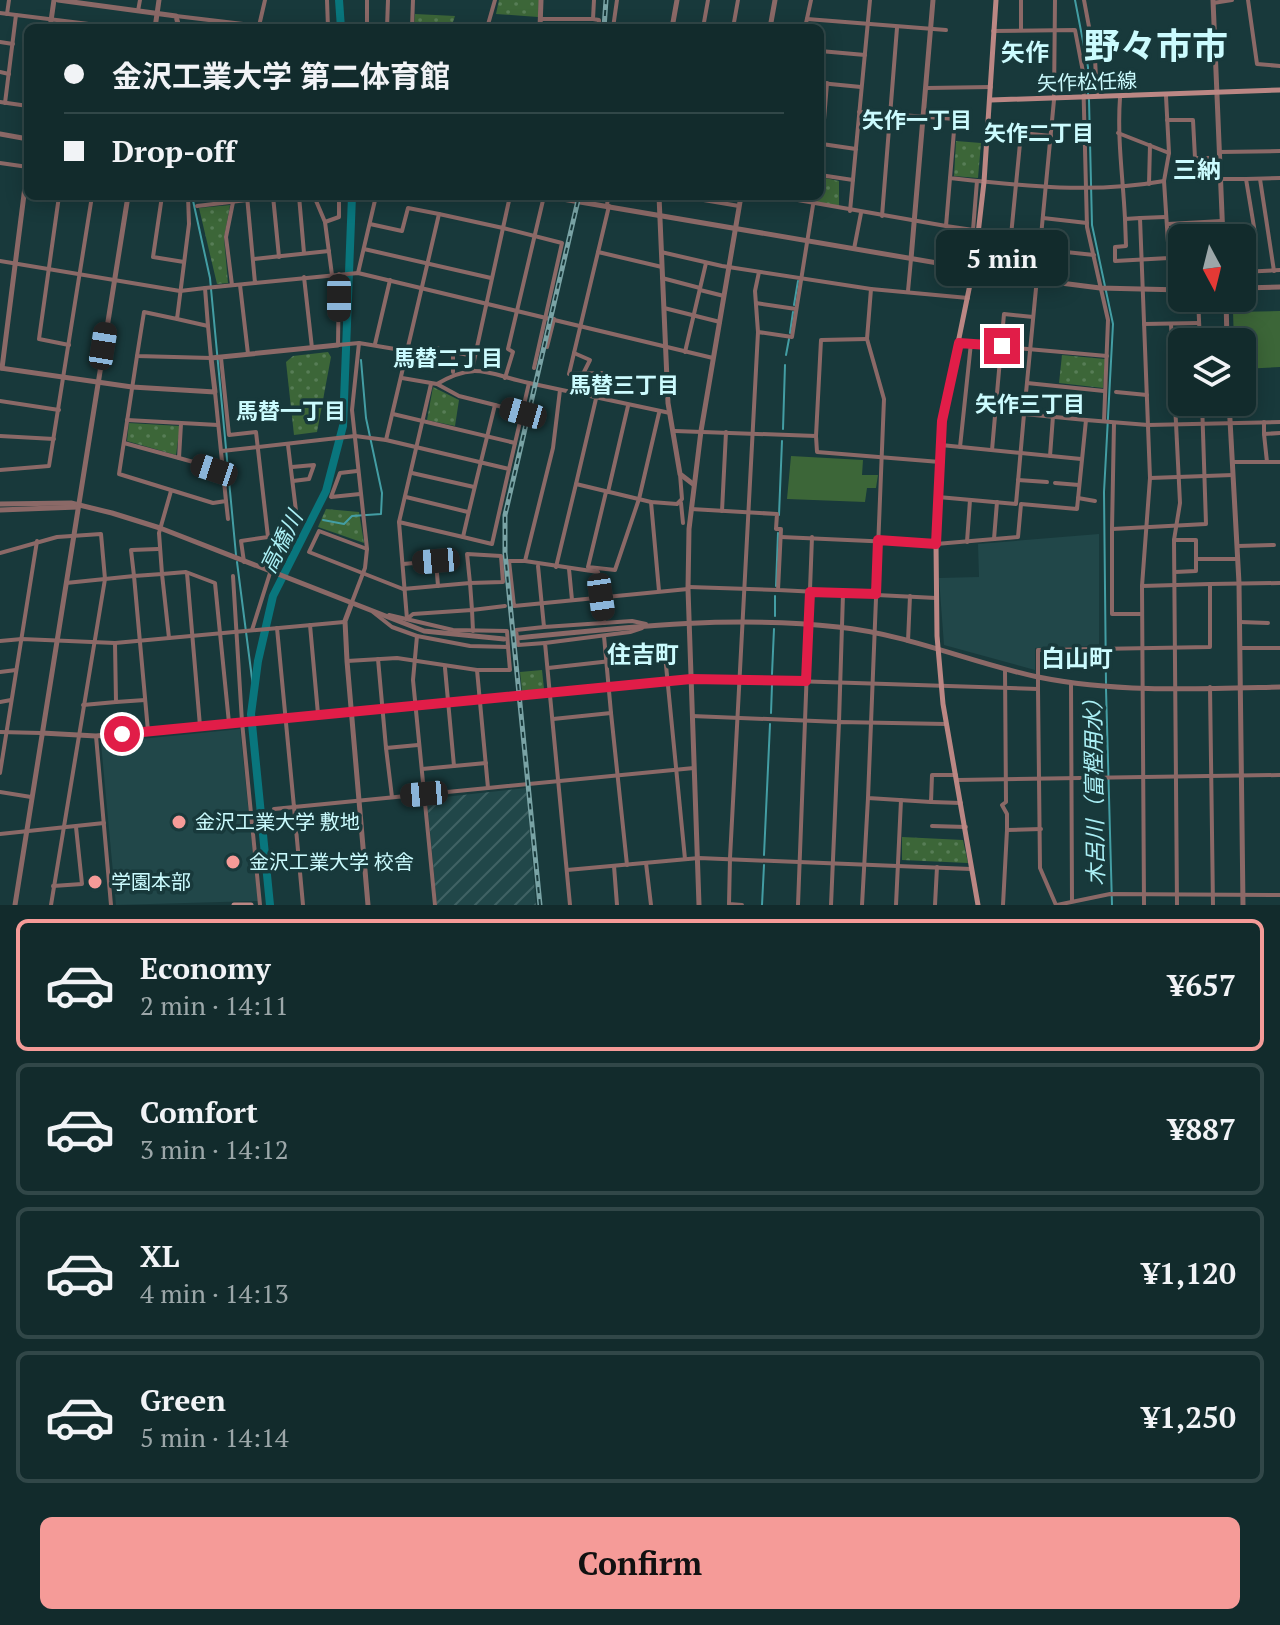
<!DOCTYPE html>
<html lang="en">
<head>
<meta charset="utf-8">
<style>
  body { margin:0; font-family:"PT Serif","Noto Sans JP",serif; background:#1b3334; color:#f1f3f6; height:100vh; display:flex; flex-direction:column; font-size:30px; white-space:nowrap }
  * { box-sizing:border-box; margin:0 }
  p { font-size:26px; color:#9ca7a9 }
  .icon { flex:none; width:44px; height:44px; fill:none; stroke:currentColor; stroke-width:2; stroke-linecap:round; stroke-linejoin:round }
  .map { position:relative; height:905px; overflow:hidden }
  .side { display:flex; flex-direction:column; background:#122b2c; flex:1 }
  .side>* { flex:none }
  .hud { position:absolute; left:24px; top:24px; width:800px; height:176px; border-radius:12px; box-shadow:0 4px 20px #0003,0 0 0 2px #314748; display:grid; align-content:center; height:176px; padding:0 40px; background:#122b2c }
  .needle { width:52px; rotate:173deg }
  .tools { position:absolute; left:1168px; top:224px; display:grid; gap:16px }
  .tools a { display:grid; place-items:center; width:88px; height:88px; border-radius:12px; background:#122b2c; box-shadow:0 4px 20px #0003,0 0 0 2px #314748; font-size:40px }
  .end { position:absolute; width:36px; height:36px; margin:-18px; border:10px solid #e11d48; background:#fff; box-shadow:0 0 0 4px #fff }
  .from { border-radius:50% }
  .bubble { position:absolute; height:56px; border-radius:12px; background:#122b2c; box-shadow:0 4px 20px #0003,0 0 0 2px #314748; font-size:26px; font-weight:700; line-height:56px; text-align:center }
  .car { position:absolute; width:24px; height:48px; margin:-24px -12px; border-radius:10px; box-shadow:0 0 6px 2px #0007; background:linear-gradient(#222 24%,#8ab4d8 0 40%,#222 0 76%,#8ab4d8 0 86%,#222 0) }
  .hud b { display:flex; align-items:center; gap:28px; height:76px; font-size:30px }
  .hud b+b { border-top:2px solid #314748 }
  .hud i { width:20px; height:20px; background:#f1f3f6 }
  ul { padding:14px 0 0; list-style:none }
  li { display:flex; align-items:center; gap:24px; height:132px; margin:0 16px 12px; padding:0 24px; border:4px solid #314748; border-radius:12px }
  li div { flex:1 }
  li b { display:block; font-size:30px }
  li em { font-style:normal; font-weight:700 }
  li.on { border-color:#f59b98 }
  li>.icon { width:72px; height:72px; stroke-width:1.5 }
  .cta { display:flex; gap:16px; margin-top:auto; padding:16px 40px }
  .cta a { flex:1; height:92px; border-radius:12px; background:#f59b98; color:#111; font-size:32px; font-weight:700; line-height:92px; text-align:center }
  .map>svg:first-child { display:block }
</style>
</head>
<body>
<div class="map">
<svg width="1280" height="905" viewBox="0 0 1280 905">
  <defs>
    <pattern id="industrial-furrows" width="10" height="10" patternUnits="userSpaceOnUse" patternTransform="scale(2)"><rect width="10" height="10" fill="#214749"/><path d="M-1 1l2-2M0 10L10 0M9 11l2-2" fill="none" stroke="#406264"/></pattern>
    <pattern id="park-dots" width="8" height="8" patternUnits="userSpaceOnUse" patternTransform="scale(2)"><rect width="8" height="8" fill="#3c6638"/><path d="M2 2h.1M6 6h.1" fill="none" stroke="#577d56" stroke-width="1.8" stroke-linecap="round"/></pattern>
  </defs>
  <rect width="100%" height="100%" fill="#18393b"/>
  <!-- built -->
  <g fill="#214749">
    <path d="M1099,534V646L1035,648V670L944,645L939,578L979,577L978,544Z"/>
    <path d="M240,729L258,901L116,905L101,743Z"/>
  </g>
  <!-- industrial -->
  <path fill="url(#industrial-furrows)" d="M526,788L536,905H437L427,799Z"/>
  <!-- grass -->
  <g fill="#3c6638">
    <path d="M1280,311V367L1242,369V342H1234L1233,312Z"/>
    <path d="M791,456L863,460L862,475H878L876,488H867L865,502L787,499Z"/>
  </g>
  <!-- park -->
  <g fill="url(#park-dots)">
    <path d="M499,0H539L538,17L496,14Z"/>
    <path d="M415,14L455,16L451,28H414Z"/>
    <path d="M956,141L981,143L978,178L954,176Z"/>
    <path d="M820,177L839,181V207L813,203L814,196H820Z"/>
    <path d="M230,205L224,238L228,283L217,284L199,208Z"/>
    <path d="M328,352L331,357L317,432L294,435L286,362L293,356Z"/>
    <path d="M1062,355L1105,359L1103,388L1059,383Z"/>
    <path d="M433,387L459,400L455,426L427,420Z"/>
    <path d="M129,423L180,426L176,455L127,441Z"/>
    <path d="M326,509L359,512L364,543L318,527Z"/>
    <path d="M542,670L544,689L522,691L520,672Z"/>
    <path d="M902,837L963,840L968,863L902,860Z"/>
  </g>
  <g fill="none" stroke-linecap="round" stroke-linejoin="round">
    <!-- stream -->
    <g stroke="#439ea4" stroke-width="2">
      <path d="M1075,0L1088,67V94"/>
      <path d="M1089,100L1092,225L1113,324L1104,492L1106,683"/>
      <path d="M192,196L210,278L236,555"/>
      <path d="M794,305L798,281"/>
      <path d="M790,333L793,312"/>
      <path d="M786,355L789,339"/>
      <path d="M783,429L785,365"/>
      <path d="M779,515L782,441"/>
      <path d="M323,520L344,524L352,516L381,514L382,493L366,418L361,360"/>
      <path d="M237,562L254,694"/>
      <path d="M776,586L778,533"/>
      <path d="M775,616V596"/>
      <path d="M772,674L774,629"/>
      <path d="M1106,689L1112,905"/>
      <path d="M771,713L772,685"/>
      <path d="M764,855L770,724"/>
      <path d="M762,905L764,865"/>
    </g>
    <!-- river -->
    <g stroke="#09767d" stroke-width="8">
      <path d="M339,0L341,28"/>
      <path d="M270,905L251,714L258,661L273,596L326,491L343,426L352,196"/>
    </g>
    <!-- minor -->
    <g stroke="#8b6967" stroke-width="4">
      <path d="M327,0L328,28"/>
      <path d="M594,0L593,19L599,20V28"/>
      <path d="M1021,0V30"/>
      <path d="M1055,0L1054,100L1024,414L1086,420"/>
      <path d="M1084,0L1095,59L1097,96"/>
      <path d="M1248,0L1257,64L1280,66"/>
      <path d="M1213,3L1232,0"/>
      <path d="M138,11L140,0"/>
      <path d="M0,13L121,28"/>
      <path d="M7,14L9,0"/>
      <path d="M176,16L259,26"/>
      <path d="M540,19H593"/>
      <path d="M807,19L946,30"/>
      <path d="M259,26L265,0"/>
      <path d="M367,28V0"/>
      <path d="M387,28L388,0"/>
      <path d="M412,28L413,0"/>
      <path d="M487,28L495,0"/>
      <path d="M613,28L617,0"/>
      <path d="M703,28L708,0"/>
      <path d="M733,28L738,0"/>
      <path d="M805,28L811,0"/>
      <path d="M993,31L1075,30L1083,72L1087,227L1108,320L1104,421"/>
      <path d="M0,42L13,44"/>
      <path d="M820,51L865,55"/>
      <path d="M0,72L9,74"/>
      <path d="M820,83L861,87"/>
      <path d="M927,88L991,87"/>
      <path d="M1120,98C1117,138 1123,178 1125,219L1140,218L1150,478L1142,586L1144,905"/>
      <path d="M0,102L28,106"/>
      <path d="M5,103L16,15"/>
      <path d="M859,112L955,119L950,178C1023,186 1092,194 1164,181"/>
      <path d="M1167,120H1193L1195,158H1219"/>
      <path d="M1118,133L1169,153"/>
      <path d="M1051,136L1021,133L1010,246L1094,255"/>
      <path d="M822,144L827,83"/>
      <path d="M822,144L856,149"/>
      <path d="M1219,152L1280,151"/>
      <path d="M0,163L28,167"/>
      <path d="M820,175L853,180"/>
      <path d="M1220,179H1246L1256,239H1242"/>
      <path d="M1246,179L1280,178"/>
      <path d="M1260,179L1274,271"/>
      <path d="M1149,184L1150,145"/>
      <path d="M59,196L39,339L69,345"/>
      <path d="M162,196L153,257L184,262"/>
      <path d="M247,196L255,283L358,273L713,358"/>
      <path d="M273,196L279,257"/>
      <path d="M299,196L304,253"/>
      <path d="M314,196L325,222"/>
      <path d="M680,196L739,206"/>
      <path d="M775,196L946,226L950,178"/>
      <path d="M197,206L247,200"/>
      <path d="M607,206L608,196"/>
      <path d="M609,206L569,374L602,373L576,484L651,502L677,504L682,499L680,474"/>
      <path d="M850,211L870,0"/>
      <path d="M882,216L897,28"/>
      <path d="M1043,218L1087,223"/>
      <path d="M1140,218L1165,217"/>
      <path d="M1125,219L1126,246L1115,247V261L1169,258L1164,181L1169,153L1166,96"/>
      <path d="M1195,223L1196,238"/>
      <path d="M370,224L402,231L408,208L439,214"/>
      <path d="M1168,224L1222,221"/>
      <path d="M946,226L973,230L977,181"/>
      <path d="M364,249L491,278"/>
      <path d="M854,249L861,213"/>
      <path d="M598,252L662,267"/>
      <path d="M661,252L722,266L871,289L867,339L884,399L868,798L931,802L932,775H956"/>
      <path d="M1169,258L1182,257"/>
      <path d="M253,259L329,251"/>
      <path d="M0,261L180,291L205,288L208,326"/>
      <path d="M1242,272L1280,270"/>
      <path d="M358,273L376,196"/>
      <path d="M339,274L338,345L359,343"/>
      <path d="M332,275L325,222L339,217V196"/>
      <path d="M304,277L312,348"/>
      <path d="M662,278L700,288"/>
      <path d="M232,285L226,237L233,202"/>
      <path d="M240,285L248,354"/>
      <path d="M205,288L255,283"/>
      <path d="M871,289L968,298"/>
      <path d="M700,290L724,296"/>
      <path d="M908,291L911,259"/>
      <path d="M1198,298L1200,342"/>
      <path d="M756,303L796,309"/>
      <path d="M664,308L720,322"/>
      <path d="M177,319L144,312L137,356L211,358L208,326L177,319L189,224L188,196"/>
      <path d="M1144,324L1199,323"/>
      <path d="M1171,324L1180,503L1174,540L1177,905"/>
      <path d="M758,332L755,291L759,272"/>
      <path d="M959,343L1107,356"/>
      <path d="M375,344L390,280"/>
      <path d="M547,347L554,319"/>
      <path d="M453,352V372"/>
      <path d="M685,352L706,263"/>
      <path d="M574,353L590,360L583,374"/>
      <path d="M137,356L119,474L213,503L226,501L215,392"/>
      <path d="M473,356L435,348L407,351L386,440C427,450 468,459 509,469L492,544L463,537C473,493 484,449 495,405L523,413"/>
      <path d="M221,358L229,435L256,432L268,537L241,541L244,562"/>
      <path d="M472,370L503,228L562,243L534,368"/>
      <path d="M402,378L437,384C475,361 488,374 529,383"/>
      <path d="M505,378L513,352L508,349L544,196"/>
      <path d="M1027,383L1104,391"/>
      <path d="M437,384L459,396L495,405"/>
      <path d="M560,390L553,448L525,561H509L514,606L688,589"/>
      <path d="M576,392L578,374"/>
      <path d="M1116,392L1147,395"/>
      <path d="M0,401L59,410"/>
      <path d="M393,414L515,443"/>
      <path d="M127,420L218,425"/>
      <path d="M1264,422V434L1280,433"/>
      <path d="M1114,423L1112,529L1206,524L1202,402"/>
      <path d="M675,431L816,436L817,452L940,462"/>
      <path d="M1264,434L1267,462"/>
      <path d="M0,436L54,439"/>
      <path d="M816,436L821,340L867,339"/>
      <path d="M124,443L179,458L181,424"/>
      <path d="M941,445L1081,459"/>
      <path d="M960,447L971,343"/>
      <path d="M992,450L1004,314L1033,317"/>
      <path d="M222,451L355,436L386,440"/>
      <path d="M1050,456L1053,416"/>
      <path d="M179,458L222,470"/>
      <path d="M1232,462H1280"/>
      <path d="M292,467L314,465L309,479L293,481"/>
      <path d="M509,469L529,383L670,413"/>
      <path d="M0,470L49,466L92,196"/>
      <path d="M357,471L340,473L331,497L360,494"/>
      <path d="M412,473L474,487"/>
      <path d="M1150,478L1233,475"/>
      <path d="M1018,480L1047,482"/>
      <path d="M1055,483L1079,485"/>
      <path d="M606,492L588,567L615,570L639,499L659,413"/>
      <path d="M608,492L628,406"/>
      <path d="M406,497L468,512"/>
      <path d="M938,497L1016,504L1024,414"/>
      <path d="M1078,498L1095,501"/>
      <path d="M226,501L228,519"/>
      <path d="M651,502L659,591"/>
      <path d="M681,503L683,523"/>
      <path d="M691,509L777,514L776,529H781L778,590L936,598"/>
      <path d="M722,511L726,432"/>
      <path d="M399,522L431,384"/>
      <path d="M1112,529V614H1142"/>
      <path d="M268,537L286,536L296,511L288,445"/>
      <path d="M463,537L399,522L407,619L413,614L472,610L473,631"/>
      <path d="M781,537L936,544L1018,537L1021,504L1077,509L1086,420L1148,425L1280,422"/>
      <path d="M994,539L997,502"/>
      <path d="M1174,540H1196V571L1175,572"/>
      <path d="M967,542L970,500"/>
      <path d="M1238,546L1274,545"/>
      <path d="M367,549L319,531L309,552L403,589L470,583L472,610L505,606"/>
      <path d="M0,553L57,537L101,534L105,579L51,905"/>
      <path d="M467,554L501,556L503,582L470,583Z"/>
      <path d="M1196,559H1237"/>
      <path d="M525,561L598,572L604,623"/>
      <path d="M403,564L436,561L438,586"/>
      <path d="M538,566L544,627L632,621L646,624"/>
      <path d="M556,567L576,484"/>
      <path d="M569,569L572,600"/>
      <path d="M187,573L200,726"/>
      <path d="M233,576L242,722L260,905"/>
      <path d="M66,583L134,576L131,550L158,549"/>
      <path d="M1142,586L1210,584"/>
      <path d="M689,587L778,590"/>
      <path d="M352,602L365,568L367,549L352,410L359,343L407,351L439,214L503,228L510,196"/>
      <path d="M373,612L392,627L417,636"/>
      <path d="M389,615L453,630L507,631L508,647L470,646L417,636L413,680L435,905"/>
      <path d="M1240,622L1268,623"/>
      <path d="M310,625L318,714"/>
      <path d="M544,627L516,630L518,645L545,643"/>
      <path d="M277,628L294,807L488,788L477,670H510L508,647"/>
      <path d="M252,630L270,573"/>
      <path d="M169,638L162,574L186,572L215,583L229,723"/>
      <path d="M0,641L22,639L115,643L344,622"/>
      <path d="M908,641L910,596"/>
      <path d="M1240,648H1280"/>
      <path d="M378,659L386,748L418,745"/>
      <path d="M347,661L397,658L477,670"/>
      <path d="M548,668L665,655L685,859"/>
      <path d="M1005,669L1006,802L1002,805L1007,814V830"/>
      <path d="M0,672L16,670"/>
      <path d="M1071,683L1072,900"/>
      <path d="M1210,687L1213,905"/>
      <path d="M1038,689V650L1210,647V584L1280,583"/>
      <path d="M0,702L11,700"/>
      <path d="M116,702L145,700"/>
      <path d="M83,705L116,702L115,643"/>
      <path d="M351,711L699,678L1038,689L1040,868L1056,905"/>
      <path d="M611,713L627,865"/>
      <path d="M692,716L839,722L843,594"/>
      <path d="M553,719L611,713L604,636"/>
      <path d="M148,731L134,576L162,574L159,533L171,491"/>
      <path d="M0,732L41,733"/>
      <path d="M96,736L111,905"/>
      <path d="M386,748L392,797"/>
      <path d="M454,766L486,763"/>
      <path d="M422,769L454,766L445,668"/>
      <path d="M0,773L37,541"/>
      <path d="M957,780L1280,775"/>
      <path d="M488,788L694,768"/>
      <path d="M0,792L31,797"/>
      <path d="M931,802L961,803"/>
      <path d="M274,809L294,807L303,905"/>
      <path d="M932,826L966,827"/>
      <path d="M0,834L104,823"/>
      <path d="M646,863L651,905"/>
      <path d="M614,866L617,905"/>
      <path d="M567,870L699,858L971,869"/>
      <path d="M53,886L82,884L76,827"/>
      <path d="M570,905L545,643L630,632L642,628"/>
      <path d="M742,905L729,904L730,858L758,332L792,337L813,205"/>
      <path d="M798,905L812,537"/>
      <path d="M831,905L839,722L946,724"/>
      <path d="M862,905L868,798"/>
      <path d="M896,905L901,800"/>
      <path d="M935,905L937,867"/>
      <path d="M1003,905L1007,830L1041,829"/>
      <path d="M1057,905L1110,894L1280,895"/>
    </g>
    <!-- tertiary -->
    <g stroke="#8b6967" stroke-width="5">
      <path d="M58,0L176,16L179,28"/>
      <path d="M1213,0L1223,238"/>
      <path d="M50,28L54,0"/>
      <path d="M155,28L159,0"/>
      <path d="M540,28L541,0"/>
      <path d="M672,28L677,0"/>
      <path d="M770,28L775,0"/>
      <path d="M0,134L28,139"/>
      <path d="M545,196L1037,280L1100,288L1182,290"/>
      <path d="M659,196L668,403L680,474L693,484"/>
      <path d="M911,259L933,0"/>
      <path d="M1242,288L1280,287"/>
      <path d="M1226,298L1227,342"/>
      <path d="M0,368L132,387L215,392L211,358L338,345"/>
      <path d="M2,368L28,163"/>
      <path d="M1229,402L1239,583L1243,905"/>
      <path d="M0,504L71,503L112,513L160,528L424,631L504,639"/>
      <path d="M0,510L78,507"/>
      <path d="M351,605L345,621L347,661L368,905"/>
      <path d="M518,638C626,627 731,615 838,627C907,634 971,663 1038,677C1117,693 1200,689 1280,687"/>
      <path d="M42,733L96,736L351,711"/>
      <path d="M15,905L128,196"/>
      <path d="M699,905L688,589L689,529L701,431L741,196"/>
    </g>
    <!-- secondary -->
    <g stroke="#bb8784" stroke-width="5">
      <path d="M991,100L1280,90"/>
      <path d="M234,905H251"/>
      <path d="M978,905L943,704L937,636L936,544L942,421L975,260L984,182L996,0"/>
    </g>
    <defs>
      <g id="rail">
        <path d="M604,28L606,0"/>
        <path d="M540,905L505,553V515L579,196"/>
      </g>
    </defs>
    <!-- rail casing -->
    <use href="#rail" stroke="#79a3a5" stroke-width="5"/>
    <!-- rail -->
    <use href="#rail" stroke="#18393b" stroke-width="2" stroke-dasharray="6" stroke-linecap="butt"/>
  </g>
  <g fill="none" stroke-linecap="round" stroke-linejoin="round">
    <!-- route -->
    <path stroke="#e11d48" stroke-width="10" d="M122,734L691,679L806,681L810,592L876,594L878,540L936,544L942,421L959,343L1002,346"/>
  </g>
  <!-- markers -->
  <g fill="#f59b98" stroke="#18393b" stroke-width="3">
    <circle cx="179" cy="822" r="8"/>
    <circle cx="233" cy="862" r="8"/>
    <circle cx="95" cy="882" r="8"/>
  </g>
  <g text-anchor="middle" stroke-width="7" stroke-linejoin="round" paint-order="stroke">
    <!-- street labels -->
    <g font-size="20" fill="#cbfbfe" stroke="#18393b">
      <text transform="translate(1087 82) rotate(-2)" y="7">矢作松任線</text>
    </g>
    <!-- poi labels -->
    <g font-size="20" fill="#cbfbfe" stroke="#18393b" text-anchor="start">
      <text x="195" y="829">金沢工業大学 敷地</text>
      <text x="249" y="869">金沢工業大学 校舎</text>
      <text x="111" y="889">学園本部</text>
    </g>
    <!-- neighbourhood labels -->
    <g font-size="22" font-weight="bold" fill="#cbfbfe" stroke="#18393b">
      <text x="917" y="128">矢作一丁目</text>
      <text x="1039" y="141">矢作二丁目</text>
      <text x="448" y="366">馬替二丁目</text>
      <text x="624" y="393">馬替三丁目</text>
      <text x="1030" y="412">矢作三丁目</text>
      <text x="291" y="419">馬替一丁目</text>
    </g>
    <!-- water labels -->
    <g font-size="22" font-style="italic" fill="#abf0f6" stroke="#18393b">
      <text transform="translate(281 542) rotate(-63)" y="8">高橋川</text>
      <text transform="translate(1094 787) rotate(-91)" y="8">木呂川（富樫用水）</text>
    </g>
    <!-- quarter labels -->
    <g font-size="24" font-weight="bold" fill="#cbfbfe" stroke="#18393b">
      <text x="1025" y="61">矢作</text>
      <text x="1197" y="178">三納</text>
      <text x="643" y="663">住吉町</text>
      <text x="1077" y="667">白山町</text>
    </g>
    <!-- town labels -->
    <g font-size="36" font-weight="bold" fill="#cbfbfe" stroke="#18393b">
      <text x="1156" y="59">野々市市</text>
    </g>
  </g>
</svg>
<div class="tools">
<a><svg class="needle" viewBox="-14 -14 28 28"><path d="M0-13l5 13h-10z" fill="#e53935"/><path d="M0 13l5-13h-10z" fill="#9ca7a9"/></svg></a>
<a><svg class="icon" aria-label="layers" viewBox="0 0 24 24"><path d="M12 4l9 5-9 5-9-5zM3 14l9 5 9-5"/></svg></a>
</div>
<i class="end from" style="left:122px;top:734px"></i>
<i class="end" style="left:1002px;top:346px"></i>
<div class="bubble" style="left:936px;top:230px;width:132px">5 min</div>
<i class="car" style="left:339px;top:298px;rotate:180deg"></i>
<i class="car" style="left:103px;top:346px;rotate:9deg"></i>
<i class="car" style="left:523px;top:413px;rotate:286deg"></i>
<i class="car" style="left:214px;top:470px;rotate:288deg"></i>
<i class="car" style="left:436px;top:561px;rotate:265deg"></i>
<i class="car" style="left:601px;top:597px;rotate:172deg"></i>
<i class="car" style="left:424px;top:794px;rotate:265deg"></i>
<div class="hud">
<b><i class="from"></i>金沢工業大学 第二体育館</b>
<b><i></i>Drop-off</b>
</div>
</div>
<section class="side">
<ul>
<li class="on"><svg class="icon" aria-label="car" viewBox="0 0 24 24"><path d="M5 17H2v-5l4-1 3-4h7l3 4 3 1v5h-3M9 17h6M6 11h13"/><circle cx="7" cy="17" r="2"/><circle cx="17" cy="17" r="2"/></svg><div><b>Economy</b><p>2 min · 14:11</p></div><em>¥657</em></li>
<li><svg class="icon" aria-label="car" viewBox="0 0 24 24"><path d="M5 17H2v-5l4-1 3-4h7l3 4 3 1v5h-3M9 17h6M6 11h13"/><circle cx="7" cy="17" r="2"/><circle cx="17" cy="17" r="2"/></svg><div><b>Comfort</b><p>3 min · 14:12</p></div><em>¥887</em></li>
<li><svg class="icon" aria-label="car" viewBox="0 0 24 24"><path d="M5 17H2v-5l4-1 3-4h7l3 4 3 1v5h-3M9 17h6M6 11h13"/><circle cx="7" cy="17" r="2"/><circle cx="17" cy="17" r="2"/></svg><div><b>XL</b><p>4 min · 14:13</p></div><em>¥1,120</em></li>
<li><svg class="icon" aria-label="car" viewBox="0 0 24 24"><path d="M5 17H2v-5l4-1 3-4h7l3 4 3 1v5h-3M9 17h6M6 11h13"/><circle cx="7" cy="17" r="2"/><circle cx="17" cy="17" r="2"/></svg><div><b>Green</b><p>5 min · 14:14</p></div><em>¥1,250</em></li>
</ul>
<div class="cta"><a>Confirm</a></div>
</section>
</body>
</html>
